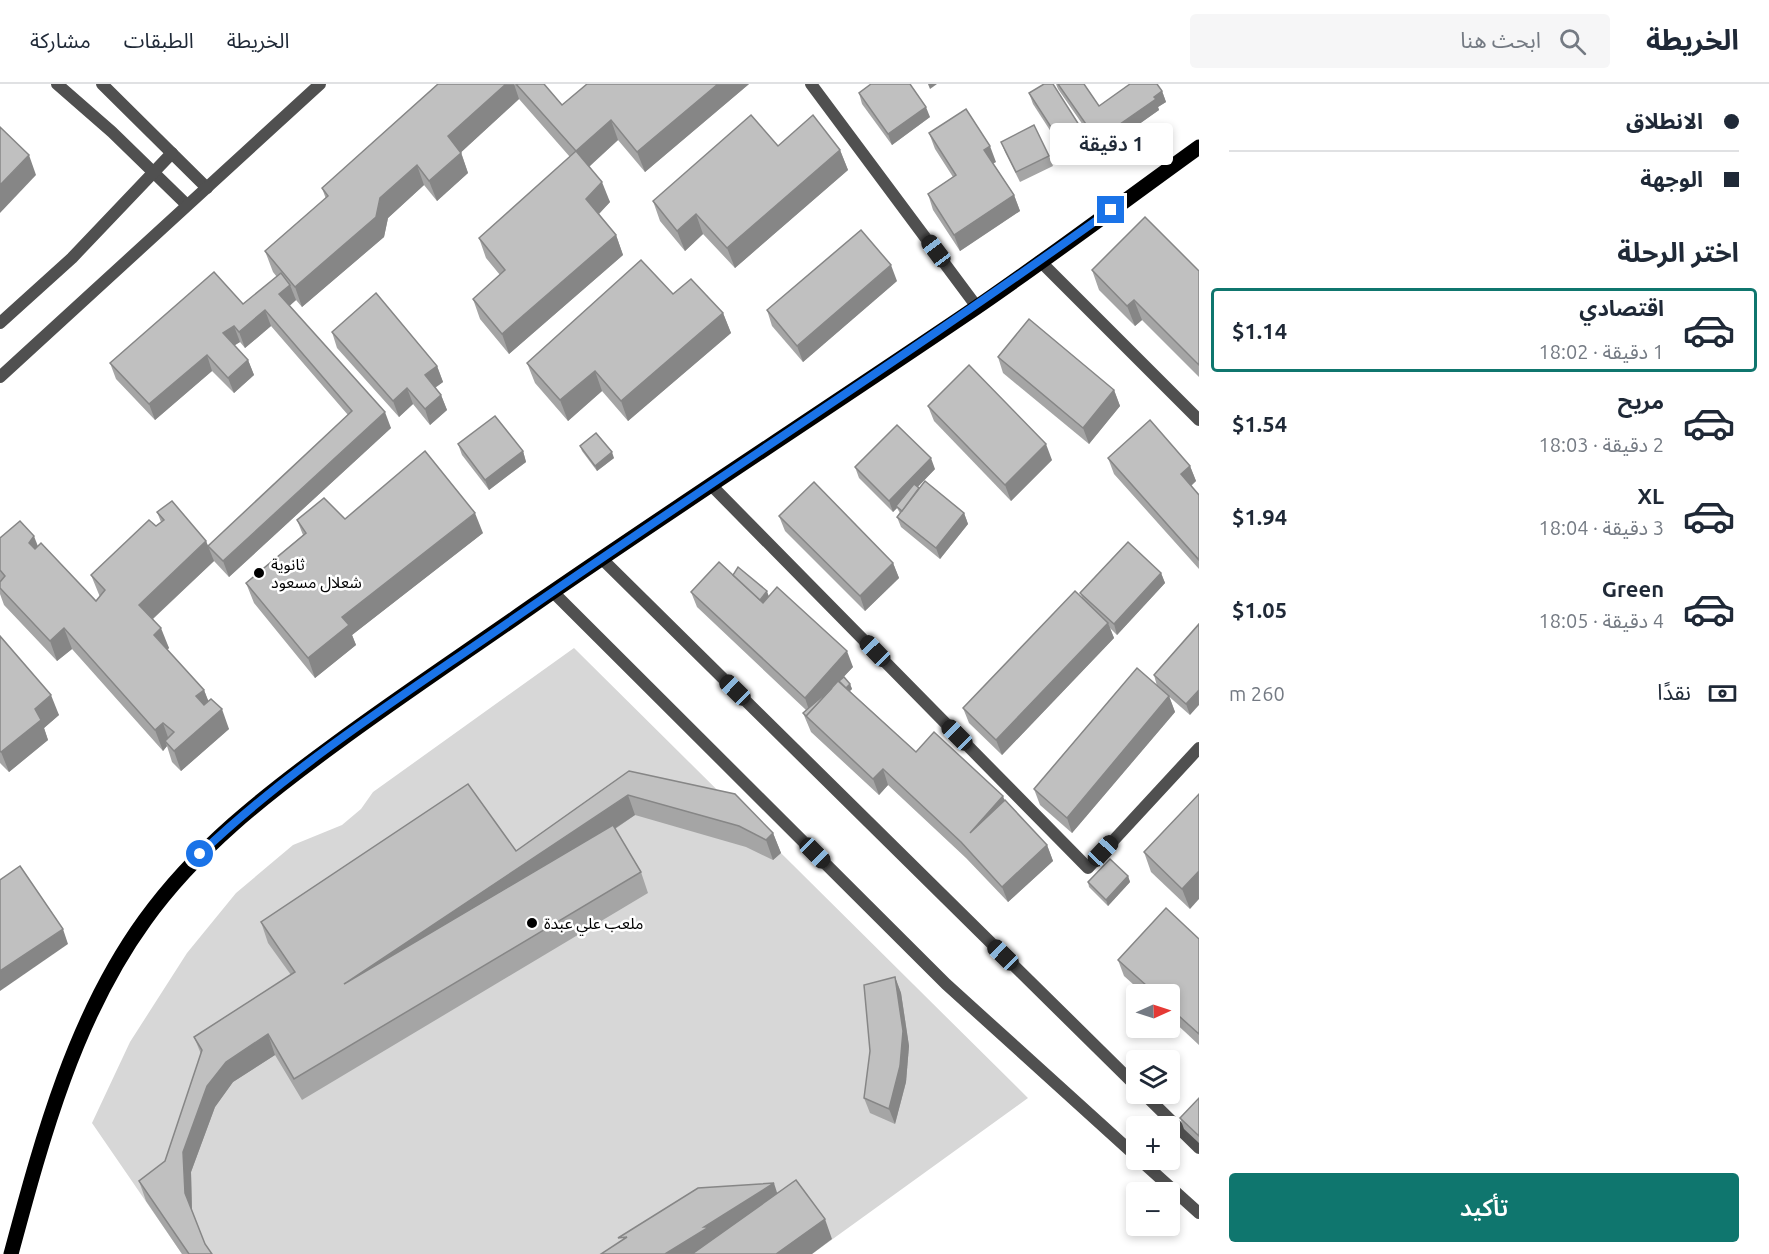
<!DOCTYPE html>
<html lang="ar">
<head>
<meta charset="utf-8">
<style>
  body { margin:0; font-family:Ubuntu,"Noto Sans Arabic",sans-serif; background:#f6f6f7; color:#1f2937; direction:rtl; height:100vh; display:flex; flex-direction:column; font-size:22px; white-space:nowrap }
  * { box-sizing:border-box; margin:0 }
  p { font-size:20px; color:#747a83 }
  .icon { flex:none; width:33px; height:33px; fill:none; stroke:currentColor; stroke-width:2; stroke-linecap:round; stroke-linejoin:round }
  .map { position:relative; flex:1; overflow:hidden; direction:ltr }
  .sheet { display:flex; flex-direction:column; background:#fff; width:570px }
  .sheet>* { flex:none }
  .top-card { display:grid; align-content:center; height:132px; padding:0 30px; background:#fff }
  .needle { width:39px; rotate:87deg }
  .fabs { position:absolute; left:1126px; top:900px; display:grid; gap:12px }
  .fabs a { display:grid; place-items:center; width:54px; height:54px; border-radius:6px; background:#fff; box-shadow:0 3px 9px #0003; font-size:30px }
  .end { position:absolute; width:27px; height:27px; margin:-14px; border:8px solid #1a73e8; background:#fff; box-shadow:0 0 0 3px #fff }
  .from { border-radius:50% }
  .bubble { position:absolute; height:42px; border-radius:6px; background:#fff; box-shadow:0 3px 9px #0003; font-size:20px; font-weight:600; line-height:42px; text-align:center; direction:rtl }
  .car { position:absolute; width:18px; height:36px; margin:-18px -9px; border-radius:8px; box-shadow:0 0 4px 2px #0007; background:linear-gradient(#222 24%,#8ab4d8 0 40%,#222 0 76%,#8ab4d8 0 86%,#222 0) }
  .top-card b { display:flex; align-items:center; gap:21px; height:57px; font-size:22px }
  .top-card b+b { border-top:2px solid #e0e1e3 }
  .top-card i { width:15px; height:15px; background:#1f2937 }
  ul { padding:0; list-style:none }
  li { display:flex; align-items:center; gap:18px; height:84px; margin:0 12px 9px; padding:0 18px; border:3px solid transparent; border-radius:6px }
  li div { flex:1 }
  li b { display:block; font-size:22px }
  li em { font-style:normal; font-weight:600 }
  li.on { border-color:#0f766e }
  li>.icon { width:54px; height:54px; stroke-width:1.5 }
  h2 { padding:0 30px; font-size:27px; line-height:72px }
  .pay { display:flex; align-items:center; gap:15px; height:66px; padding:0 30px; font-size:22px }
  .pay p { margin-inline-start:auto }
  .action { display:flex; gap:12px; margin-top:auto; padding:12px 30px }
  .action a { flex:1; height:69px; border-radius:6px; background:#0f766e; color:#fff; font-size:24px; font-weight:600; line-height:69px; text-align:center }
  header { display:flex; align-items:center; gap:36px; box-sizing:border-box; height:84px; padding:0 30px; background:#fff; border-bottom:2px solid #e0e1e3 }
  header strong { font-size:28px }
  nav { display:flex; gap:33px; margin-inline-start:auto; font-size:21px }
  .search { width:420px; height:54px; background:#f6f6f7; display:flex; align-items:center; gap:15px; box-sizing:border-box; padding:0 21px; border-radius:6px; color:#747a83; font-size:22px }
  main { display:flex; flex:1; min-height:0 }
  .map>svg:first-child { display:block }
</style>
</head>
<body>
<header>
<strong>الخريطة</strong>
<div class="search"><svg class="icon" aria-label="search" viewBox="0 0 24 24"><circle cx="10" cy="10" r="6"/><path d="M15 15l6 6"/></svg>ابحث هنا</div>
<nav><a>الخريطة</a><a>الطبقات</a><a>مشاركة</a></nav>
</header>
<main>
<section class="sheet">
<div class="top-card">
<b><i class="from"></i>الانطلاق</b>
<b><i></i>الوجهة</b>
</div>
<h2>اختر الرحلة</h2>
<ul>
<li class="on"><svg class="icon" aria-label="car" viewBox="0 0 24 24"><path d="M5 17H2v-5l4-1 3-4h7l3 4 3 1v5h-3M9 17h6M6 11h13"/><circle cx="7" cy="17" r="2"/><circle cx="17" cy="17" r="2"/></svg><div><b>اقتصادي</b><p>1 دقيقة · 18:02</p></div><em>$1.14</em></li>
<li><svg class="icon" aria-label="car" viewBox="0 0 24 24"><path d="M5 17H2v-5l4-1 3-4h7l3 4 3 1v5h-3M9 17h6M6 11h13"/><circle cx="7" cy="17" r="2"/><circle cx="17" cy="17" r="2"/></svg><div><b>مريح</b><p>2 دقيقة · 18:03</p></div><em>$1.54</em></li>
<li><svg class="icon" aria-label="car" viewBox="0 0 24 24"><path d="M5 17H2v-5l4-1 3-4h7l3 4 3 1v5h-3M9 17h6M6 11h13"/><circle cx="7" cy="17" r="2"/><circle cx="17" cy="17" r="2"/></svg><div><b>XL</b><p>3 دقيقة · 18:04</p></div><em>$1.94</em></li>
<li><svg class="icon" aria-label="car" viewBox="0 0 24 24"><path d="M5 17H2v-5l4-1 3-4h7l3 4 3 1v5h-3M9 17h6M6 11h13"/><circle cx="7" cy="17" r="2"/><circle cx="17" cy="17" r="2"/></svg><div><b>Green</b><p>4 دقيقة · 18:05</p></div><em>$1.05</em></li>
</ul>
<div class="pay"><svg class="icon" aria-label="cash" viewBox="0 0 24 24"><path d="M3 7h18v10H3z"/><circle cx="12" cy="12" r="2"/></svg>نقدًا<p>260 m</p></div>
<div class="action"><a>تأكيد</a></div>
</section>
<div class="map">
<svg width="1199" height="1170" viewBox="0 0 1199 1170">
  <rect width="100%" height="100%" fill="#fff"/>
  <!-- green -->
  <path fill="#d7d7d7" d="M574,564L1028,1014L812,1170H182L92,1039L130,958L187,869L236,809L293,761L342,741L361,725L373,708Z"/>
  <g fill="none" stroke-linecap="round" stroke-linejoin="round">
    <!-- minor -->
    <g stroke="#505050" stroke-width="12">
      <path d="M811,0L977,223"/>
      <path d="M1040,177L1199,336"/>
      <path d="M711,401L1088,784L1199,664"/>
    </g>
    <!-- tertiary -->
    <g stroke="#505050" stroke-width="12">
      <path d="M57,0L112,48L187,121"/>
      <path d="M102,0L207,104"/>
      <path d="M0,239L72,174L172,69"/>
      <path d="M0,293L320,0"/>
      <path d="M601,474L1137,1003"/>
      <path d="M553,508L946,900L1137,1073"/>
      <path d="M1144,1010L1199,1064"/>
      <path d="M1140,1076L1199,1129"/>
    </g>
    <!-- primary -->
    <path stroke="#000" stroke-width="15" d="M11,1170C42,1055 74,934 145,836C196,765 264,712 335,660C400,612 468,567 535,520C680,420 828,324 974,225C1050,173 1124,117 1199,63"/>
  </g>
  <!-- wall -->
  <g fill="#a5a5a5">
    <path d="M438,0H544L562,21L749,0L645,88L618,56L589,83L610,118L599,130L616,151L623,171L509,270L480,235L473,215L500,191L486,174L479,154L570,73L519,15L461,68L468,89L437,117L424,101L388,134L384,153L302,223L296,216L289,222L391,344L229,493L214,477L153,535L169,564L167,566L204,606L208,617L229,645L181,687L172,678L167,662L163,667L72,565L57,577L4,521L0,510V454L38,462L96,517L100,513L91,491L161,438L157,428L206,457L208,462L348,331L271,242L245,264L240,258L234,261L248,276L254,291L234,309L212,287L155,336L116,295L110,279L243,220L277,193L273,188L265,167L326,115L322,104Z"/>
    <path d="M1056,0H1084L1099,22L1162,7L1166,18L1158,23L1159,26L1101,67L1058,5Z"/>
    <path d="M859,9L930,33L892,61L862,20Z"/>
    <path d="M1029,9L1081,44L1085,55L1064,68L1033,20Z"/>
    <path d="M929,49L996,78L993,79L1014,111L1020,127L960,167L933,126L928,110L953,93L935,65Z"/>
    <path d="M1001,58L1049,72L1053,82L1020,98L1005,68Z"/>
    <path d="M778,62L840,66L848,86L735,184L703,150L685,167L660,137L653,117Z"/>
    <path d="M1092,186L1199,187V293L1142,236L1135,242L1099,206Z"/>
    <path d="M897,197L803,278L772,242L767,226Z"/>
    <path d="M673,210L723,229L731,249L628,337L602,307L568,337L535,299L527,279Z"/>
    <path d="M332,248L437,282L443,298L435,304L441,311L447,326L430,341L413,320L399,333L337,264Z"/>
    <path d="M998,273L1114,306L1120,322L1089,360L1003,289Z"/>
    <path d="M928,322L1052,376L1011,417L934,337Z"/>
    <path d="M458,360L523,367L526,378L489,406L462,371Z"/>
    <path d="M580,362L614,374L597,387L582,367Z"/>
    <path d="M1108,374L1190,382L1196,397L1191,402L1199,411V485L1114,390Z"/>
    <path d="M855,383L935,385L918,403L964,429L968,440L940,475L901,443L897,433L900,429L897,424L893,428L859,394Z"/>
    <path d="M779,432L893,479L899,494L865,527L785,447Z"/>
    <path d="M345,435L483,449L352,551L356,561L315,594L254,519L246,499L303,451L297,436Z"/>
    <path d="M1161,489L1165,499L1117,551L1110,544L1114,554L1002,671L969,639L963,624L1082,513L1080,509Z"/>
    <path d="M733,491L769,512L853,583L842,594L850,600L852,605L850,607L916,668L1005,717L1047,761L1053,777L1008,818L966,774L888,701L879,711L811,648L803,629L806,626L697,523L691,508Z"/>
    <path d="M1199,540L1190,631L1157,602L1154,591Z"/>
    <path d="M0,552L59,631L44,644L48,656L9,688L0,679Z"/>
    <path d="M1169,612L1175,628L1072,749L1040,721L1034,705Z"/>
    <path d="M629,687L773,749L781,769L773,776L746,763L635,731L615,745L641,788L648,809L302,1016L275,971L233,998L215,1023L191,1088L192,1127L205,1160L212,1170H182L146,1117L139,1097L165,1077L201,970L194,953L291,891L268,859L261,838L516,767Z"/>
    <path d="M1199,710L1190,825L1151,788L1144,768Z"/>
    <path d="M1128,792L1130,798L1108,822L1089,803L1088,798Z"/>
    <path d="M1199,855V961L1170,934V910H1144L1124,892L1118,876Z"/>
    <path d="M895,893L901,909L909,962L906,998L895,1040L870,1029L864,1014Z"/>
    <path d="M1199,1014V1059L1184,1045L1180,1034Z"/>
  </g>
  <!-- shaded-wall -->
  <g fill="#868686">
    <path d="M506,0H514L519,15L456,73L448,52Z"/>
    <path d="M718,0H749L645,88L637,68Z"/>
    <path d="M928,0H937L930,5Z"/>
    <path d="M1162,7L1166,18L1158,23L1159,26L1101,67L1097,56Z"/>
    <path d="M926,23L930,33L892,61L888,50Z"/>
    <path d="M611,36L618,56L583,88L576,67Z"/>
    <path d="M1081,44L1085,55L1064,68L1060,57Z"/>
    <path d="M990,62L996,78L990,81L984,66Z"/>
    <path d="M840,66L848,86L735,184L727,164Z"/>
    <path d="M461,69L468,89L437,117L429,97Z"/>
    <path d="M29,71L36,91L0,129V101Z"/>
    <path d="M417,81L424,101L388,134L384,153L302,223L295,203L380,114Z"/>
    <path d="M602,98L610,118L593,136L586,115Z"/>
    <path d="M1014,111L1020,127L960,167L954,151Z"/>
    <path d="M696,130L703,150L685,167L677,147Z"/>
    <path d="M616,151L623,171L509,270L502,250Z"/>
    <path d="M891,181L897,197L803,278L797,262Z"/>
    <path d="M290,201L296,216L285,226L279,210Z"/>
    <path d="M1134,216L1142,236L1135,242L1127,222Z"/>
    <path d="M265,226L271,242L245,264L239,248Z"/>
    <path d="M723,229L731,249L628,337L621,317Z"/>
    <path d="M234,242L240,258L229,265L223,249Z"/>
    <path d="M207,271L212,287L155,336L149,320Z"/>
    <path d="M248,276L254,291L234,309L228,294Z"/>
    <path d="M437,282L443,298L430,307L425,291Z"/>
    <path d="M595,287L602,307L568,337L560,316Z"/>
    <path d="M407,304L413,320L399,333L393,317Z"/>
    <path d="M1114,306L1120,322L1089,360L1083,344Z"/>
    <path d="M441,311L447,326L430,341L425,325Z"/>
    <path d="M385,328L391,344L229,493L223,477Z"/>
    <path d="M1046,360L1052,376L1011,417L1005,401Z"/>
    <path d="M523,367L526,378L489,406L485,396Z"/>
    <path d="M612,368L614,374L597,387L595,382Z"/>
    <path d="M931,374L935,385L898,423L896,422L897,424L893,428L889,417Z"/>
    <path d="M1190,382L1196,397L1186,406L1181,390Z"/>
    <path d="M475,429L483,449L352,551L356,561L315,594L308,574L342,533Z"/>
    <path d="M964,429L968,440L940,475L936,464Z"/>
    <path d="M34,452L42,473L29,459Z"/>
    <path d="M206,457L214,477L146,541L139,521Z"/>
    <path d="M893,479L899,494L865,527L860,512Z"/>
    <path d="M1161,489L1165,499L1117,551L1114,540Z"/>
    <path d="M767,507L769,513L761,523L759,518Z"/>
    <path d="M1108,539L1114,554L1002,671L996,656Z"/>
    <path d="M64,544L72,565L57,577L50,557Z"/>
    <path d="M161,544L169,564L161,572L154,551Z"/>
    <path d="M847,567L853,583L810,629L805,614Z"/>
    <path d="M850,600L852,605L813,639L809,636Z"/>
    <path d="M204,606L212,626L204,633L196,612Z"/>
    <path d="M1199,606V621L1190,631L1186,620Z"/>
    <path d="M51,611L59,631L44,644L48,656L9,688L1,668L35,625Z"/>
    <path d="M1169,612L1175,628L1072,749L1067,734Z"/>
    <path d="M222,625L229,645L181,687L174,667Z"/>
    <path d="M163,639L170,659L165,657L167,662L163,667L155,646Z"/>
    <path d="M883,685L888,701L879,711L873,695Z"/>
    <path d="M628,711L635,731L351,920L344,900Z"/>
    <path d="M1003,712L1009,727L970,749Z"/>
    <path d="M773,749L781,769L773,776L766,756Z"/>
    <path d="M1047,761L1053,777L1008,818L1002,803Z"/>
    <path d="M1199,787V815L1190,825L1182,805Z"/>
    <path d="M1128,792L1130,798L1108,822L1106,816Z"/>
    <path d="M63,845L68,860L0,907V887Z"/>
    <path d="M895,893L901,909L909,962L906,998L895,1040L889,1025Z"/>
    <path d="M268,950L275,971L233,998L215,1023L191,1088L192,1129L185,1109L183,1068L207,1002L226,978Z"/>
    <path d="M774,1099L779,1115L696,1170H665L704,1143Z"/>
    <path d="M825,1135L832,1155L812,1170H776Z"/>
  </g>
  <!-- building -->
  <g fill="#c0c0c0" stroke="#868686" stroke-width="1.5">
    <path d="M438,0H506L448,52L461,69L429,97L417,81L380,114L376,133L295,203L265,167L328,112L322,104Z"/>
    <path d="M516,0H544L562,21L587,0H718L637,68L611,36L576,67Z"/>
    <path d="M871,0H910L926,23L888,50L859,9Z"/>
    <path d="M1044,0H1053L1081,44L1060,57L1029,9Z"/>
    <path d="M1058,0H1084L1099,22L1130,0H1157L1162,7L1154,13L1156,15L1097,56Z"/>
    <path d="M966,25L990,62L984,66L1014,111L954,151L928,110L956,91L929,49Z"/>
    <path d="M751,31L778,62L813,31L840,66L727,164L696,130L677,147L653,117Z"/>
    <path d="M1034,41L1049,72L1016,88L1001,58Z"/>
    <path d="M0,43L29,71L0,101Z"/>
    <path d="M576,67L602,98L586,115L616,151L502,250L473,215L505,186L479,154Z"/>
    <path d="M1145,133L1199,187V281L1134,216L1127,222L1092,186Z"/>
    <path d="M861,146L891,181L797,262L767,226Z"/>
    <path d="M641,176L673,210L691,195L723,229L621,317L595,287L560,316L527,279Z"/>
    <path d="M214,188L243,220L281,189L290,201L279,210L385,328L223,477L208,462L352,327L265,226L239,248L234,242L223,249L248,276L228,294L207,271L149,320L110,279Z"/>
    <path d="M376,209L437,282L425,291L441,311L425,325L407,304L393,317L332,248Z"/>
    <path d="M1029,235L1114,306L1083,344L998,273Z"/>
    <path d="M969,281L1046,360L1005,401L928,322Z"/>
    <path d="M495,332L523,367L485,396L458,360Z"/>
    <path d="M1150,336L1190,382L1181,390L1199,411V476L1108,374Z"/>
    <path d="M897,341L931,374L889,417L855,383Z"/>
    <path d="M596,349L612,368L595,382L580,362Z"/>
    <path d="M425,367L475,429L342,533L349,541L308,574L246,499L306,449L297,436L324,414L345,435Z"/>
    <path d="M925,397L964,429L936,464L897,433Z"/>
    <path d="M814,398L893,479L860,512L779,432Z"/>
    <path d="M914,400L919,404L902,427L896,422Z"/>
    <path d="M172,417L206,457L139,521L161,544L154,551L204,606L196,612L204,621L211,615L222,625L174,667L165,657L174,648L163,639L155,646L64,544L50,557L0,504V498L5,492L0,486V454L20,437L34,452L29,459L35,465L41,459L96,517L105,506L91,491L149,436L156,442L164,436L157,428Z"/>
    <path d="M1128,458L1161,489L1114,540L1080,509Z"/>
    <path d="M719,478L763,519L777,503L847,567L805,614L691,508Z"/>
    <path d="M738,483L767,507L760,516L733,491Z"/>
    <path d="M1075,507L1108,539L996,656L963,624Z"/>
    <path d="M1199,540V606L1186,620L1154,591Z"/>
    <path d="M0,552L51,611L35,625L41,636L1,668L0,667Z"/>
    <path d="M1137,584L1169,612L1067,734L1034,705Z"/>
    <path d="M844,593L850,600L846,604L839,597Z"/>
    <path d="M838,597L916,668L934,648L1003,712L970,749L1005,716L1047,761L1002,803L961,758L883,685L873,695L806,632Z"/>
    <path d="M832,604L806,632L803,629Z"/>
    <path d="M629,687L735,710L773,749L766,756L739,742L628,711L344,900L613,741L641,788L294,995L268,950L226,978L207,1002L183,1068L185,1109L205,1160L212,1170H189L139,1097L165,1077L202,966L194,953L295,888L261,838L468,700L516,767Z"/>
    <path d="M1199,710V787L1182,805L1144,768Z"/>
    <path d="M1110,775L1128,792L1106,816L1088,798Z"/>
    <path d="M20,782L63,845L0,887V796Z"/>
    <path d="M1166,824L1199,855V950L1170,924V910H1156L1118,876Z"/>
    <path d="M895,893L903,947L900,982L889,1025L864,1014L870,967L864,901Z"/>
    <path d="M1199,1014V1052L1180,1034Z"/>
    <path d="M796,1096L825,1135L776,1170H692Z"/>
    <path d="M774,1099L704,1143H709L665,1170H601L627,1153L618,1154L698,1104Z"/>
  </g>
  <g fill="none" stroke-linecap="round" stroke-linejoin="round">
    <!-- route -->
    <path stroke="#1a73e8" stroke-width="8" d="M200,770C293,681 404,611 509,538C709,399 913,268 1111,126"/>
  </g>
  <!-- markers -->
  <g fill="#000" stroke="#fff" stroke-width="2">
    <circle cx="259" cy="489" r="6"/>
    <circle cx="532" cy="839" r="6"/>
  </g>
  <g text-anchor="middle" stroke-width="5" stroke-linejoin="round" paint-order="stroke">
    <!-- poi labels -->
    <g font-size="16" fill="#000" stroke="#fff" text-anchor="start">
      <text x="271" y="486">ثانوية<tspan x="271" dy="18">شعلال مسعود</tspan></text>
      <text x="544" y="845">ملعب علي عبدة</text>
    </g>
  </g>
</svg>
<div class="fabs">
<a><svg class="needle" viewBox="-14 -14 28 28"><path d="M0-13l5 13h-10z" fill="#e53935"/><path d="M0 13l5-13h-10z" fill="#747a83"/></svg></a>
<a><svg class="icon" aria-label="layers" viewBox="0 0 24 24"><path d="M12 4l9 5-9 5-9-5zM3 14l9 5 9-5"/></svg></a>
<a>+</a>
<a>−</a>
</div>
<i class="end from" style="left:200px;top:770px"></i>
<i class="end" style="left:1111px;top:126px"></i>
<div class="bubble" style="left:1050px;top:39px;width:123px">1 دقيقة</div>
<i class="car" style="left:936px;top:167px;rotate:323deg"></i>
<i class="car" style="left:875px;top:567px;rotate:316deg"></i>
<i class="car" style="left:735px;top:606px;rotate:314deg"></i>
<i class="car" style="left:957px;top:651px;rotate:315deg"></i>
<i class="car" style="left:1103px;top:767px;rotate:43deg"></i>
<i class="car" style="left:815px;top:769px;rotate:135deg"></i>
<i class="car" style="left:1003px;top:871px;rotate:314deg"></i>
</div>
</main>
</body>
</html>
